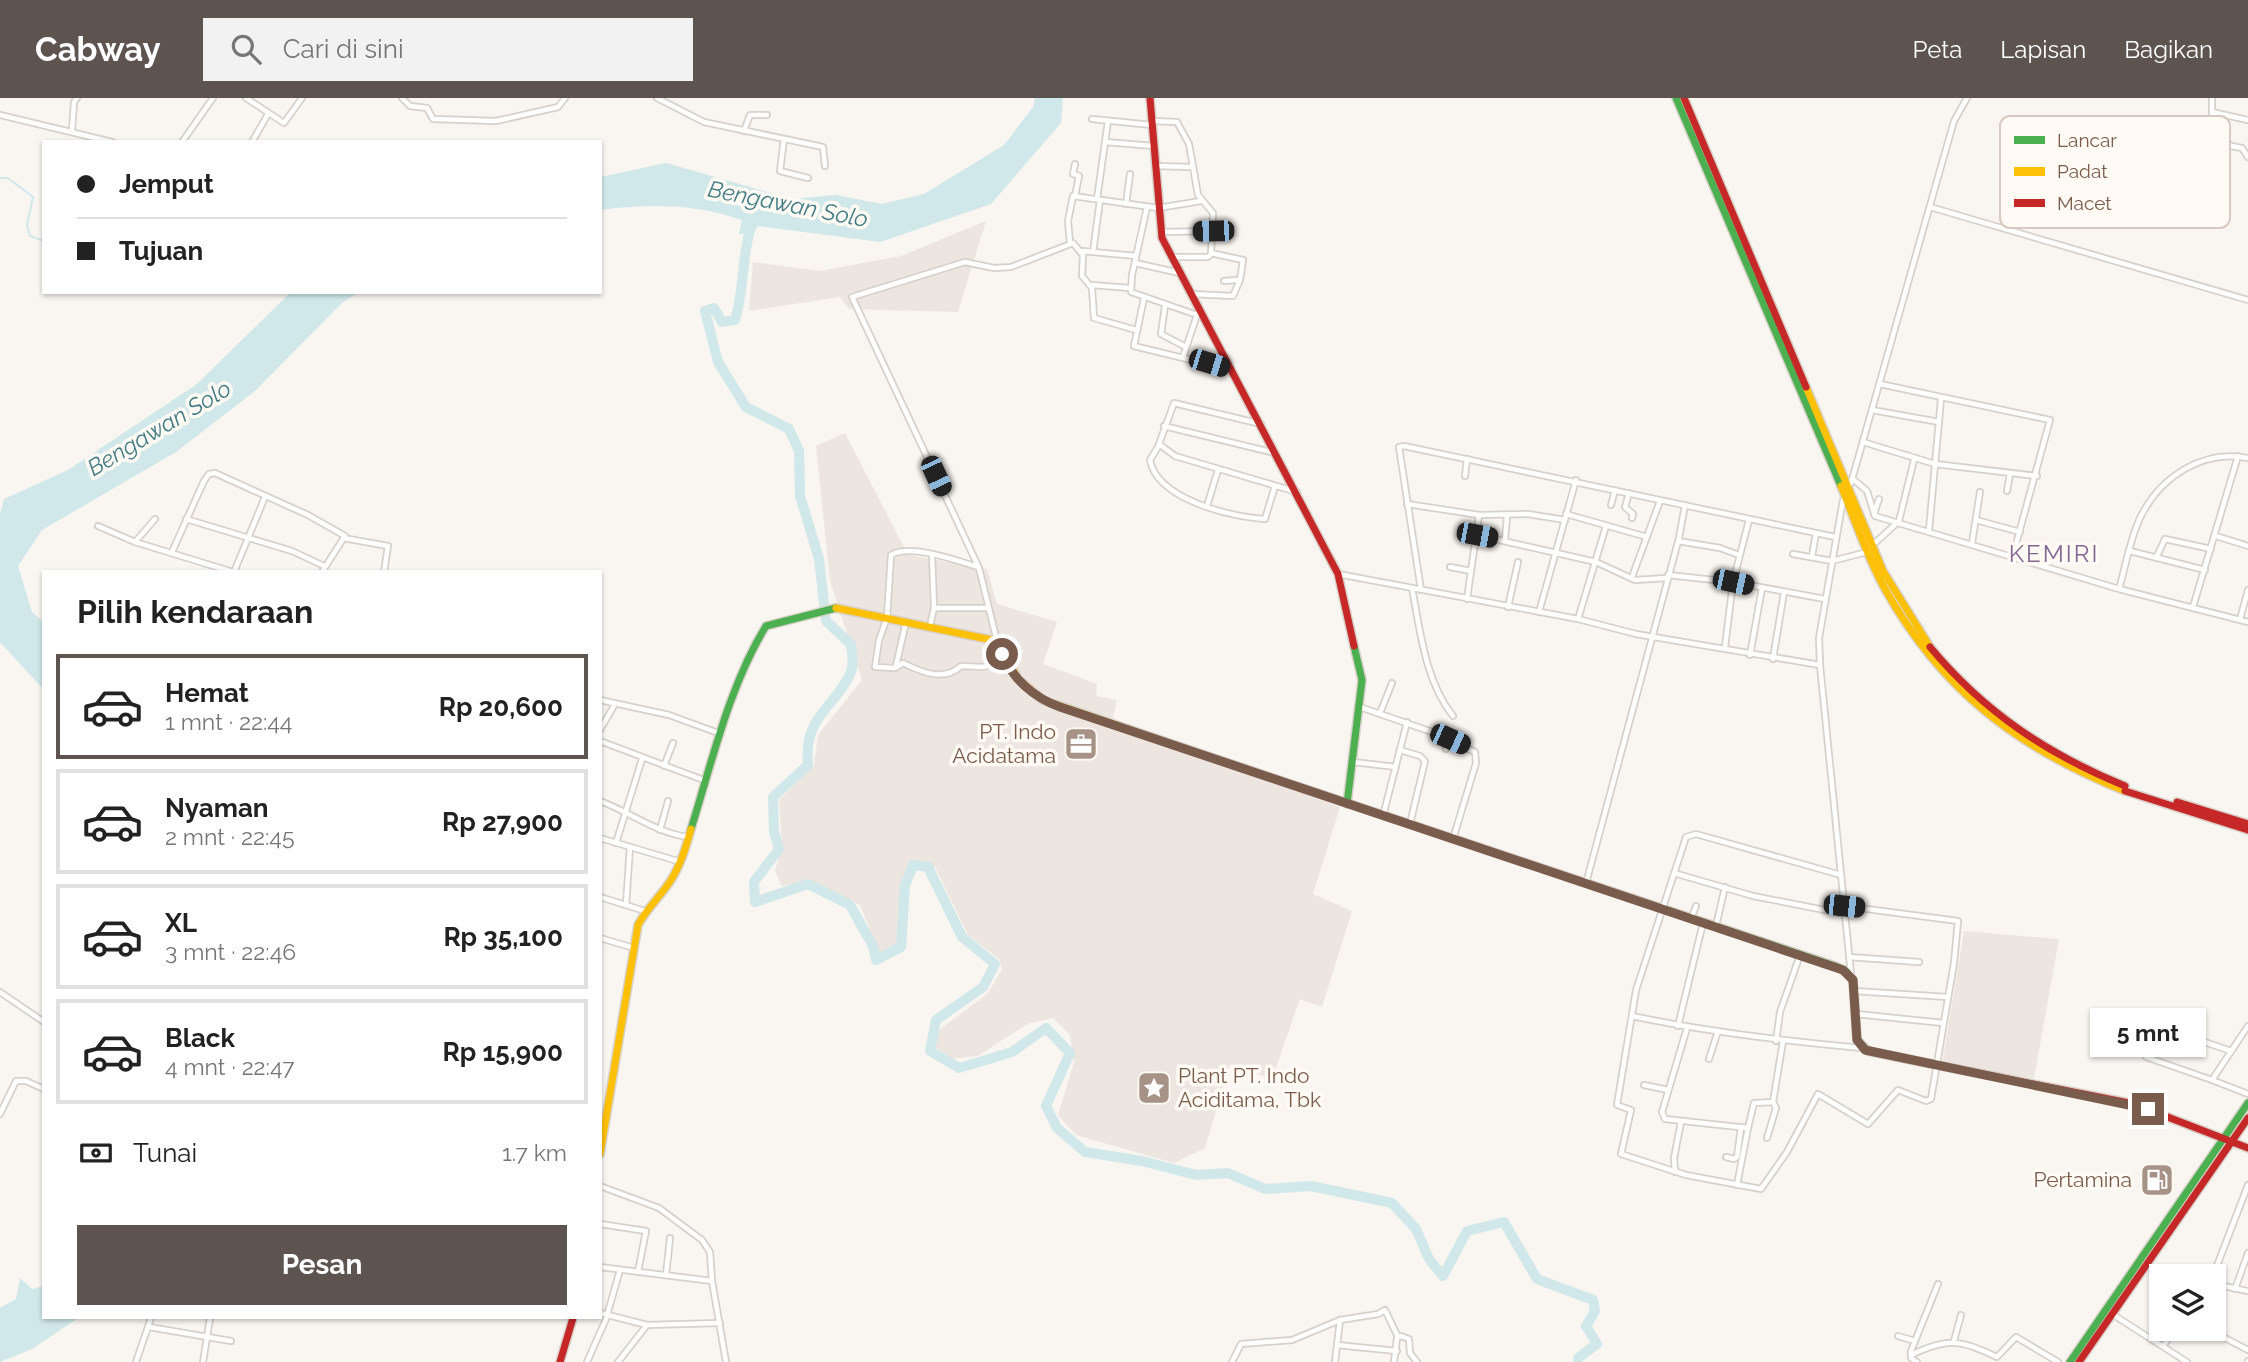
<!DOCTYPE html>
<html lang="id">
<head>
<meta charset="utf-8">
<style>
  body { margin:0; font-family:Raleway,sans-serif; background:#f2f2f2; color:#222; height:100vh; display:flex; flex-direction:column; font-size:26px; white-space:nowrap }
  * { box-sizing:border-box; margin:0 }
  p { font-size:23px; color:#767676 }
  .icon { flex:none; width:38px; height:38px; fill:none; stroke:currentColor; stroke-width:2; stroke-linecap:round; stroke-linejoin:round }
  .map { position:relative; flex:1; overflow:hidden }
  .side { position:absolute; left:42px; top:472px; width:560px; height:749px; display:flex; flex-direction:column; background:#fff; border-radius:0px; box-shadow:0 2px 5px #0004 }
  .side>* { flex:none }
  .hud { position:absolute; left:42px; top:42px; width:560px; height:154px; border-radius:0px; box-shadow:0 2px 5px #0004; display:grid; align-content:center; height:154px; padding:0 35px; background:#fff }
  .tools { position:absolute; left:2149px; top:1166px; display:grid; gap:14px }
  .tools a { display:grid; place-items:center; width:77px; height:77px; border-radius:0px; background:#fff; box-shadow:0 2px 5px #0004; font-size:35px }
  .end { position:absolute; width:32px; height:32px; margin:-16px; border:9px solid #7a5c4d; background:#fff; box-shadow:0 0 0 4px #fff }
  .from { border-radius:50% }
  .bubble { position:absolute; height:49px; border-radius:0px; background:#fff; box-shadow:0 2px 5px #0004; font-size:23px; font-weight:700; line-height:49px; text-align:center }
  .car { position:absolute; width:21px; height:42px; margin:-21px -10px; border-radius:9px; box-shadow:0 0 5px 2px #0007; background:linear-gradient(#222 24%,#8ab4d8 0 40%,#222 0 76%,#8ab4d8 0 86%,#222 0) }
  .hud b { display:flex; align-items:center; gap:24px; height:66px; font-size:26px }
  .hud b+b { border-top:2px solid #e0e0e0 }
  .hud i { width:18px; height:18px; background:#222 }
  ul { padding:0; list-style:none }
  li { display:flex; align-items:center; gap:21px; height:105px; margin:0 14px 10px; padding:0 21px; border:4px solid #e0e0e0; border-radius:0px }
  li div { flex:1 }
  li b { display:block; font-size:26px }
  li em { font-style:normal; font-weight:700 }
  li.current { border-color:#5d544f }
  li>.icon { width:63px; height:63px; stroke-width:1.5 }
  h2 { padding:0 35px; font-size:32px; line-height:84px }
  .pay { display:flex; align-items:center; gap:18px; height:77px; padding:0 35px; font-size:26px }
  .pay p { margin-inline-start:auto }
  .primary-button { display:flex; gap:14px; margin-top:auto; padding:14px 35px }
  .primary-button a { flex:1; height:80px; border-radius:0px; background:#5d544f; color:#fff; font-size:28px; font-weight:700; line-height:80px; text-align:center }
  header { display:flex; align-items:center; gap:42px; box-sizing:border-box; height:98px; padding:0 35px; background:#5d544f; color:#fff }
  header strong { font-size:33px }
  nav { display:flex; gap:38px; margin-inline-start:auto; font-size:24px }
  .search { width:490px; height:63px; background:#f2f2f2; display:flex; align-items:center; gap:18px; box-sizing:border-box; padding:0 24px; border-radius:0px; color:#767676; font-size:26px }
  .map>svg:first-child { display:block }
</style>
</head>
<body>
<header>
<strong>Cabway</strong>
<div class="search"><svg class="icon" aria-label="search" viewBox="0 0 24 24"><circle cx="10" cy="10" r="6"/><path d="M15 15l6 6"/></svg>Cari di sini</div>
<nav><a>Peta</a><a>Lapisan</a><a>Bagikan</a></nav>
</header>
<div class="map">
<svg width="2248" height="1264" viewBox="0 0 2248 1264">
  <rect width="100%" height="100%" fill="#f9f5f0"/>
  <!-- industrial -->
  <g fill="#ede5e0">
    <path d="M986,123L958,214L849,211L840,199L749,213L753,164L820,173L901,158Z"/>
    <path d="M845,335L908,457L987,471L997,506L1057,524L1043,566L1097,586L1096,598L1117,602L1111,627L1340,709L1313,796L1352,813L1322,909L1300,901L1272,981L1230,966L1205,1050L1174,1065L1076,1037L1058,1017L1074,964L1070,937L1053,920L1027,926L978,958L951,961L935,949L938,933L988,895L1002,871L999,861L968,837L935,769L908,764L897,848L880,857L860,807L808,784L782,788L775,773L782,747L779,702L814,667L818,637L862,582L830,483L816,348Z"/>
    <path d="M1964,833L2059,841L2034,980L1942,968Z"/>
  </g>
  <!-- water -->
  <g fill="#d0e8ea">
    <path d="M1035,0H1063L1061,25L991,106L880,144L758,128L753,136H739L742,122C692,105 651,106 600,112V79L666,65L792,101L835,97L882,106L924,96L1004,47L1033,9Z"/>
    <path d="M291,194H359L342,205L255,293L176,354L42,432L18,468L32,514L44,524V592L0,544V416L4,401L68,372L197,286Z"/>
    <path d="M20,1180L32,1191L44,1188V1220H78L32,1251L0,1264V1210L16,1201Z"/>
  </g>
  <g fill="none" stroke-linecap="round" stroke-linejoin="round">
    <!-- stream -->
    <path stroke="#d0e8ea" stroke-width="2" d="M0,80H8L33,99L27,127L30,138L44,143"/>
    <!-- river -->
    <path stroke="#d0e8ea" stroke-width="10" d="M752,125C741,157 745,190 735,222L722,224L714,210L705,213L718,264L746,309L789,331L799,353L800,398L819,461L826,523L851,546C852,554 854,567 851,574C835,611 803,617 808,667L773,699L774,733L779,751L754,784L755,804L808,786L850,807L873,848L876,862L901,849L905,788L913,767L928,769L962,839L995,866L983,889L936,922L930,953L959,970L1012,954L1046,930L1070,955L1046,1008L1057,1030L1085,1054L1142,1063L1196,1077L1228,1075L1265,1091L1311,1088L1392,1105L1416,1131L1429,1161L1443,1178L1467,1133L1504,1124L1537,1181L1593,1202L1595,1213L1586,1228L1597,1246L1578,1260V1264"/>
    <defs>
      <g id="street">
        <path d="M246,0L284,25L302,0"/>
        <path d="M402,0L410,8L427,10L433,21L496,23L558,9L565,0"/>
        <path d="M657,0L704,24L823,49L825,68"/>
        <path d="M2212,0V31L2231,48L2242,50L2248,59"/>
        <path d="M2212,14L2248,22"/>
        <path d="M0,17L112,44"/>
        <path d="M1092,21L1152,27"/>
        <path d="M1152,23L1177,24L1189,46L1198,97L1213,115L1211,155L1243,162L1240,182L1233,198L1192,196"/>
        <path d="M72,33L74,4L77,0"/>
        <path d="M744,33L750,17H767"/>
        <path d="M784,41L780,73L808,80"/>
        <path d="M182,44L213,0"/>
        <path d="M252,44L268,16"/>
        <path d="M1105,44L1154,48"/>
        <path d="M1075,66L1073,76L1079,78L1075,98"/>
        <path d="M1155,68L1192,69"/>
        <path d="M1097,101L1108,23"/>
        <path d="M1126,106L1130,76"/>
        <path d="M1147,109L1132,177L1131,194L1197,217"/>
        <path d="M1930,109L2248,202"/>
        <path d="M1161,134L1213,133"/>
        <path d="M1070,145L1068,123L1073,98L1158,110L1201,103"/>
        <path d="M1082,153L1136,158"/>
        <path d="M1093,154L1100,102"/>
        <path d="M1171,159H1208L1211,156"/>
        <path d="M1135,165L1180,175"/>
        <path d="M1224,183L1237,182"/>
        <path d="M1091,187L1130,190"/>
        <path d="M1144,200L1134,248L1232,272"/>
        <path d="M1165,208L1161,236L1186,249"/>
        <path d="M1183,259L1198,214"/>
        <path d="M1880,286L2050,322L2013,457"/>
        <path d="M1872,312L1939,324"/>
        <path d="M1261,326L1174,305L1159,346L1175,358L1297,394"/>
        <path d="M1164,328L1275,355"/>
        <path d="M1863,344L1935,366L2037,378"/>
        <path d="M1159,347L1150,362C1157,401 1230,419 1265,421L1275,388"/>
        <path d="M1465,378L1467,361"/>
        <path d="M1853,381L1867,393L1875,418L2119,491L2248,524"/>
        <path d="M1851,385L1954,23L1967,0"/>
        <path d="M2007,393L2010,376"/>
        <path d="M1629,395L1625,409L1633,416L1632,420"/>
        <path d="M1843,402L1819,540L1820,567L1851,876"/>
        <path d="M1407,406L1479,417L1528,416L1565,422"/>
        <path d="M1611,407L1615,392"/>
        <path d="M1207,408L1218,372"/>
        <path d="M1566,416L1647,439"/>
        <path d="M1874,416L1879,401"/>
        <path d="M186,421L292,453L324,468"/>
        <path d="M1976,422L2020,434"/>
        <path d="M98,428L135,444L233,474"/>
        <path d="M1929,432L1941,301"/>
        <path d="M1477,437L1596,464L1635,482L1667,480"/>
        <path d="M2216,438L2248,448"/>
        <path d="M343,440L388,448L384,474"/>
        <path d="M1505,442L1507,418"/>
        <path d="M1678,443L1720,450L1739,457"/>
        <path d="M135,444L155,421"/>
        <path d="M1876,444L1899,423L1914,362"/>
        <path d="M1972,445L1980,394"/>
        <path d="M2130,453L2205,472"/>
        <path d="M172,454L204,383L209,376L215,375L308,417L345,438L322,474"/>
        <path d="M1793,456L1832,463L1863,455"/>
        <path d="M1812,458L1816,435"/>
        <path d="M2156,460L2165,441L2211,451"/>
        <path d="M978,469C958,463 910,445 891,457L887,520L879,542L875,569L895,570L903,565C921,574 944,584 961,568L983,569L1006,563"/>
        <path d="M1450,469L1471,473"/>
        <path d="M234,474L265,399"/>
        <path d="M1338,476L1578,521L1636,536L1820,567"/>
        <path d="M1668,477L1733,484L1825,501"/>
        <path d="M1632,479L1660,403"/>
        <path d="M1412,490C1420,532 1425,583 1453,618"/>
        <path d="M2119,491C2126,467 2130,440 2141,418C2161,378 2204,351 2248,360"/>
        <path d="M1421,492L1399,349L1404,348L1835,439"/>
        <path d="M1467,501L1479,417"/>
        <path d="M1508,509L1518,464"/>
        <path d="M2193,509L2238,358"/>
        <path d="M934,510H988"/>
        <path d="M1539,514L1576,382"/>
        <path d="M1578,521L1606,428"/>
        <path d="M2240,521L2248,492"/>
        <path d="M930,528L934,510L932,456"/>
        <path d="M997,543L979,470L852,199L965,164L994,170L1011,169L1073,145L1083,157L1082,178L1092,190L1094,220L1136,232"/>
        <path d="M1725,549L1733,484L1749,422"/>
        <path d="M1750,557L1762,490"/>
        <path d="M1773,561L1784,494"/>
        <path d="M896,568L906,524"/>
        <path d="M600,602L669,617L721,636"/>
        <path d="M1360,609L1432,634L1475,654L1476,665L1453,741"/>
        <path d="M1380,615L1392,585"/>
        <path d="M600,632L615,606"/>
        <path d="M600,643L706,683"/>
        <path d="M1446,651L1450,641"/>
        <path d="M1400,652L1420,658L1425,663L1410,726"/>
        <path d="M1353,664L1396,669"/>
        <path d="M664,668L673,645"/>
        <path d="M600,703C630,714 658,736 689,739"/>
        <path d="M1383,718L1407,624"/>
        <path d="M660,732L668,703"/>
        <path d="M600,740L681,764"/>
        <path d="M616,745L642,661"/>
        <path d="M1674,775L1753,798L1845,816"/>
        <path d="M1841,777L1696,736L1686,739L1636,892L1617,1007L1631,1012L1621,1056L1686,1077L1761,1091L1787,1054L1818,996L1868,1026L1898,992L1926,1003L1931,1001L1954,865L1958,823L1844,808"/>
        <path d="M1586,785L1679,440L1685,407"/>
        <path d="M600,799L645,813"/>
        <path d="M626,807L630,749"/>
        <path d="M1691,821L1696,808"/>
        <path d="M1716,828L1725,789"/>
        <path d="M600,840L634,850"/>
        <path d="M1849,859L1919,864"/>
        <path d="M1854,893L1948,899"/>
        <path d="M0,894L44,924"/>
        <path d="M1856,916L1943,925"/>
        <path d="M1632,918C1708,934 1784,943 1862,950"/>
        <path d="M1678,928L1703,825"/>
        <path d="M2248,928L2212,982L2248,996"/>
        <path d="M1687,930L1662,1014L1665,1021L1748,1030L1754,1005L1773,1004L1783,943"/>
        <path d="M2186,934L2187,938L2231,953"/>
        <path d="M2146,941V959L2212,982"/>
        <path d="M1776,943L1780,914L1800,857"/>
        <path d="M1709,961L1718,933"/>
        <path d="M1644,987L1668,992"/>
        <path d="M0,1016L16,983H26L44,991"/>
        <path d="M1767,1040L1776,1010L1773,1004"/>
        <path d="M1726,1059L1734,1061L1737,1059L1741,1029"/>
        <path d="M1675,1074L1674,1060L1681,1024"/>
        <path d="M1737,1087L1748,1030"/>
        <path d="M600,1088L659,1110L702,1142L710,1154L712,1183"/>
        <path d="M600,1126L646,1133L638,1174"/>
        <path d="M600,1169L712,1183L726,1264"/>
        <path d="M666,1177L670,1140"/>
        <path d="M2213,1178L2248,1087"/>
        <path d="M2214,1186L2248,1193"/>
        <path d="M2235,1191L2248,1155"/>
        <path d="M600,1215L647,1227L720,1225"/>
        <path d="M2112,1216L2187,1264"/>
        <path d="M149,1229L231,1243"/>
        <path d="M2206,1230L2248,1252"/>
        <path d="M1898,1238L1915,1243"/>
        <path d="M1954,1243L1961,1217"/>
        <path d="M1337,1247L1397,1253"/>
        <path d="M2164,1247L2176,1230"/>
        <path d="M1911,1257C1949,1239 1960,1242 1997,1259L2016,1239L2058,1264"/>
        <path d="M136,1264L151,1220"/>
        <path d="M203,1264L210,1220"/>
        <path d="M587,1264L606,1221L620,1172"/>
        <path d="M618,1264L647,1227"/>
        <path d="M1232,1264L1241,1246L1292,1242L1340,1222"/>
        <path d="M1335,1264L1340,1222L1378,1216L1385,1212L1398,1239"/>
        <path d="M1394,1264L1397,1240L1401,1238L1409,1241L1410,1255L1417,1264"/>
        <path d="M1917,1264L1911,1260V1253L1938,1186"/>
        <path d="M2248,1264V1263"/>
      </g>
      <g id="fast">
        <path d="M1676,0L1841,388"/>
        <path d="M1347,706L1362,582L1354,548"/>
        <path d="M691,731C712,664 729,588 766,528L836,510"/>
        <path d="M1490,753L1835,868L1847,874L1853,882L1857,942L1868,953L1937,967"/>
        <path d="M2070,1264L2248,1005"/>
      </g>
      <g id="slow">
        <path d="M1806,289L1883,473L1930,549"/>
        <path d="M1841,388C1855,422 1867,459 1885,491C1942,593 2018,650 2125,693"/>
        <path d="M836,510L997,543L1018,581L1043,602L1204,657"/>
        <path d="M600,1056L638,827C647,810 661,798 671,782C681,766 686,749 691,731"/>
      </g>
      <g id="jam">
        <path d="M1150,0L1162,140L1338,476L1354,548"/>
        <path d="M1684,0L1806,289"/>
        <path d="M1930,549C1984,614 2047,656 2125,688"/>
        <path d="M1204,657L1490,753"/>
        <path d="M2125,693L2248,732"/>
        <path d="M2177,704L2248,726"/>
        <path d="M1937,967L2134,1006L2248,1050"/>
        <path d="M560,1264L573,1220"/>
        <path d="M2079,1264L2248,1020"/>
      </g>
    </defs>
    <!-- street casing -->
    <use href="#street" stroke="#d7d1cb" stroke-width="8"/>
    <!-- fast casing -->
    <use href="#fast" stroke="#d9d2cb" stroke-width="10"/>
    <!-- slow casing -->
    <use href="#slow" stroke="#d9d2cb" stroke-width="10"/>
    <!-- jam casing -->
    <use href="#jam" stroke="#d9d2cb" stroke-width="10"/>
    <!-- street -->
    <use href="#street" stroke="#fefefd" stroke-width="4.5"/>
    <!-- fast -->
    <use href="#fast" stroke="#4caf50" stroke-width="7"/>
    <!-- slow -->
    <use href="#slow" stroke="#ffc107" stroke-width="7"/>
    <!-- jam -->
    <use href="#jam" stroke="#c62828" stroke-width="7"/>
  </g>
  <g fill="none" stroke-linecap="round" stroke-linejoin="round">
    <!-- route -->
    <path stroke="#7a5c4d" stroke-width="9" d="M1002,556C1013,581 1034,600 1060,609L1843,872L1853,882L1857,942L1865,952L2148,1011"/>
  </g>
  <!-- icons -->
  <defs>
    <symbol id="office-square" viewBox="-11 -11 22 22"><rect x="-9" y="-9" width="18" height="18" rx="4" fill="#a69286" stroke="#fffaf3"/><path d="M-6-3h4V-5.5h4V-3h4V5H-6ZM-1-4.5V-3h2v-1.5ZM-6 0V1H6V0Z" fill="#fff"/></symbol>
    <symbol id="sight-square" viewBox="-11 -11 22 22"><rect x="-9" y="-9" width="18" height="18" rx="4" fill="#a69286" stroke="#fffaf3"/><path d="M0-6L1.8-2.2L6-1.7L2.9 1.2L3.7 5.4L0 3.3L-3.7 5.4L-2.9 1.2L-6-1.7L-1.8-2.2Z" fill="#fff"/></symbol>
    <symbol id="fuel-square" viewBox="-11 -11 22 22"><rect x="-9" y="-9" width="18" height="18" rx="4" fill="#a69286" stroke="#fffaf3"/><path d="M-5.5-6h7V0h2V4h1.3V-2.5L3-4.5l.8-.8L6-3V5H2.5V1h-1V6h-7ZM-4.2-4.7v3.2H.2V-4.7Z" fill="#fff"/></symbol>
  </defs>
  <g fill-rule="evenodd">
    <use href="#office-square" x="1062" y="627" width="38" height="38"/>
    <use href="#sight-square" x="1135" y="971" width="38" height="38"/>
    <use href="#fuel-square" x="2138" y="1063" width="38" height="38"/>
  </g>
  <g text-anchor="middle" stroke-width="7" stroke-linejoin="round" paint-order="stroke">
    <!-- poi labels -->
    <g font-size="21" fill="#7a5c4d" stroke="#fffaf3" text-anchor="end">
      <text x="1056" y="641">PT. Indo<tspan x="1056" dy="24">Acidatama</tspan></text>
      <text x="1178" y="985" text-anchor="start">Plant PT. Indo<tspan x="1178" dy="24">Aciditama, Tbk</tspan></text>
      <text x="2132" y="1089">Pertamina</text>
    </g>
    <!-- water labels -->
    <g font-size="23" font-style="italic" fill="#437c86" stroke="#fffaf3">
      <text transform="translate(788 106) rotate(11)" y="8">Bengawan Solo</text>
      <text transform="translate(159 330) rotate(-31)" y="8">Bengawan Solo</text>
    </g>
    <!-- quarter labels -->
    <g font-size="24" letter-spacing="2" fill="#846695" stroke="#fffaf3">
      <text x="2054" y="464">KEMIRI</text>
    </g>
  </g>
  <!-- legend -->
  <rect x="2000" y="18" width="230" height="112" rx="10" fill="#fffaf3" stroke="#d7cbc1" stroke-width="2"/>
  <rect x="2014" y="38" width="31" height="8" fill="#4caf50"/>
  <rect x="2014" y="69" width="31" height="9" fill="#ffc107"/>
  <rect x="2014" y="101" width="31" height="8" fill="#c62828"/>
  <g font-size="19" fill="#7a5c4d">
    <text x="2057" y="49">Lancar</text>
    <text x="2057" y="80">Padat</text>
    <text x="2057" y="112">Macet</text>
  </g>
</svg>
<div class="tools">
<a><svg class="icon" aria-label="layers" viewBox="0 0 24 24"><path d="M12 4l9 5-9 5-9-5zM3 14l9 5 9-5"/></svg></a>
</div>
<i class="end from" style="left:1002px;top:556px"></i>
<i class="end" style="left:2148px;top:1011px"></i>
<div class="bubble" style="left:2090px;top:910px;width:116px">5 mnt</div>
<i class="car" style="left:1213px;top:133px;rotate:269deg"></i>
<i class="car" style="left:1209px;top:265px;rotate:107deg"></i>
<i class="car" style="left:936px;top:378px;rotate:155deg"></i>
<i class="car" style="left:1477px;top:437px;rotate:101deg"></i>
<i class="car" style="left:1733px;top:484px;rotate:102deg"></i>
<i class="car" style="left:1450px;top:641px;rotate:114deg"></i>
<i class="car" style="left:1844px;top:808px;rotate:96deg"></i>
<div class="hud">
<b><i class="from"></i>Jemput</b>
<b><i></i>Tujuan</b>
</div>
<section class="side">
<h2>Pilih kendaraan</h2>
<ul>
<li class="current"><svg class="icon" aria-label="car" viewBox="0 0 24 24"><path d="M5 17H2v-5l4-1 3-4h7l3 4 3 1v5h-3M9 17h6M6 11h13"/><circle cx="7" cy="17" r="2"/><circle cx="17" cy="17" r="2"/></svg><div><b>Hemat</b><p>1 mnt · 22:44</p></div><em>Rp 20,600</em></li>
<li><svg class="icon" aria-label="car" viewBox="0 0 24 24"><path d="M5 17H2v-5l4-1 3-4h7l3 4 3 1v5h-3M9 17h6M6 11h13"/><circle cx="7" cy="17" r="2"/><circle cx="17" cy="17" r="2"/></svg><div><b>Nyaman</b><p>2 mnt · 22:45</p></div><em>Rp 27,900</em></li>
<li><svg class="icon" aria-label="car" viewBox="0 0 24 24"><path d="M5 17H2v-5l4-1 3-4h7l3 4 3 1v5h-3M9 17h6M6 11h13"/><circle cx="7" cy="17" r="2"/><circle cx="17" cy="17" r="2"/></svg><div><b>XL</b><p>3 mnt · 22:46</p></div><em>Rp 35,100</em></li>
<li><svg class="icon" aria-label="car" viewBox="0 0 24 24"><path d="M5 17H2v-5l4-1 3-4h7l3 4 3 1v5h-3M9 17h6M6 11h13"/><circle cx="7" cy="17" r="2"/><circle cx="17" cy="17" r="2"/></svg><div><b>Black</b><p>4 mnt · 22:47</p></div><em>Rp 15,900</em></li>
</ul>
<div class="pay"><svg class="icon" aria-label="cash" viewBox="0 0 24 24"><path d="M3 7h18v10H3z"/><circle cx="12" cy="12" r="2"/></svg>Tunai<p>1.7 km</p></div>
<div class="primary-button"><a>Pesan</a></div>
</section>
</div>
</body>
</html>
